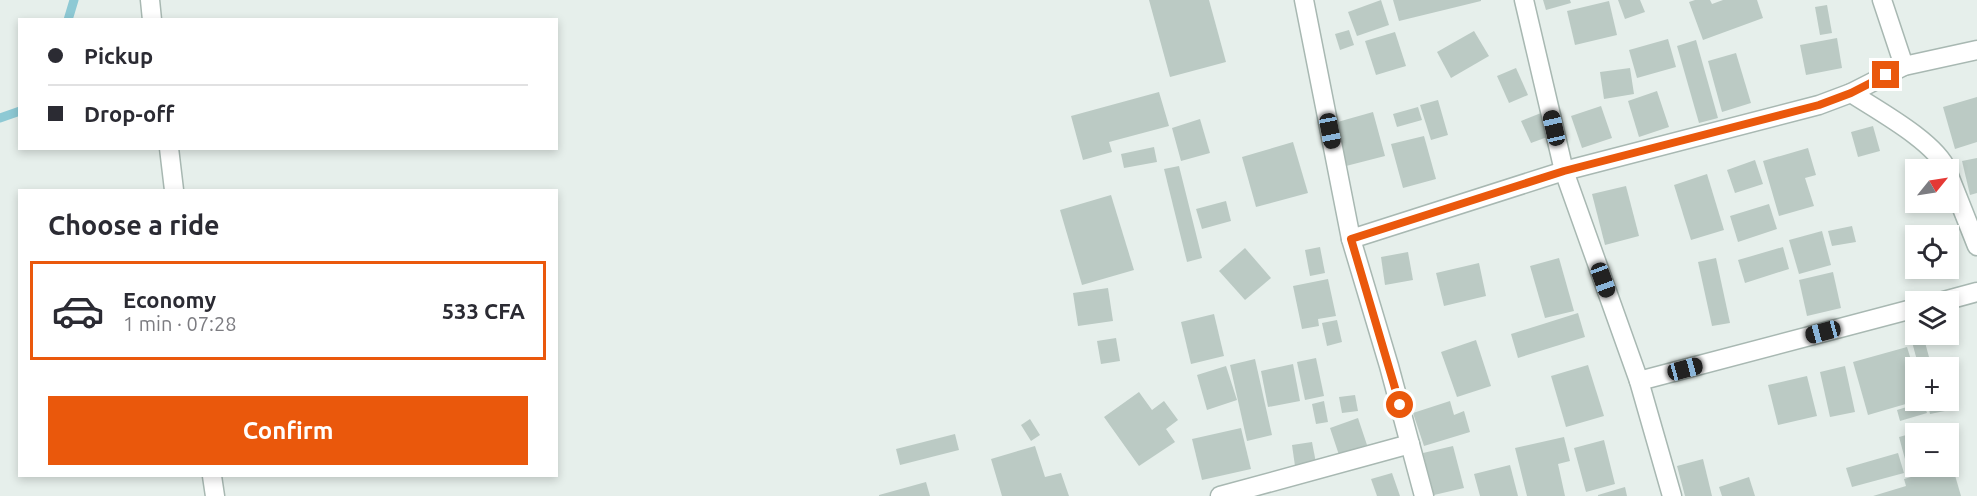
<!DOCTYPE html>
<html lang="en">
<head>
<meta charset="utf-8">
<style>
  body { margin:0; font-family:Ubuntu,sans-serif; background:#f2f2f3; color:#2b2b33; height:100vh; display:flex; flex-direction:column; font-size:22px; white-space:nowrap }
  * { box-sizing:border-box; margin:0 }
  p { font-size:20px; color:#7c7c81 }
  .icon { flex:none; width:33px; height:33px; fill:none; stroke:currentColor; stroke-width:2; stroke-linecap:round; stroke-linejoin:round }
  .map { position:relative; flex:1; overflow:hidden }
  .side { position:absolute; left:18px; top:189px; width:540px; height:288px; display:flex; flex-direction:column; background:#fff; border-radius:0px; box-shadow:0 3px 9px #0003 }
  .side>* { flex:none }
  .hud { position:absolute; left:18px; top:18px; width:540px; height:132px; border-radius:0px; box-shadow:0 3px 9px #0003; display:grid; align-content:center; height:132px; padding:0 30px; background:#fff }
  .needle { width:39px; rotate:60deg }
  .controls { position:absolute; left:1905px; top:159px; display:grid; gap:12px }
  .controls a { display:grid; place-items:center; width:54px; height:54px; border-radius:0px; background:#fff; box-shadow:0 3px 9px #0003; font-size:30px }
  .end { position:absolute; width:27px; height:27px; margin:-14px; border:8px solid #ea580c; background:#fff; box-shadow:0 0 0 3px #fff }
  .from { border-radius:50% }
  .car { position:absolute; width:18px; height:36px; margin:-18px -9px; border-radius:8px; box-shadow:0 0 4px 2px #0007; background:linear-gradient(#222 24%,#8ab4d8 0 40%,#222 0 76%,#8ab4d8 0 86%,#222 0) }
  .hud b { display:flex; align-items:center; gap:21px; height:57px; font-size:22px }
  .hud b+b { border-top:2px solid #e1e1e2 }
  .hud i { width:15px; height:15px; background:#2b2b33 }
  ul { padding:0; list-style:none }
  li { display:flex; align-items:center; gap:18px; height:99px; margin:0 12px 9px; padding:0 18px; border:3px solid #e1e1e2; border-radius:0px }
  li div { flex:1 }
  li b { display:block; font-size:22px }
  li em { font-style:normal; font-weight:600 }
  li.on { border-color:#ea580c }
  li>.icon { width:54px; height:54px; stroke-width:1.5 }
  h2 { padding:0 30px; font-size:27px; line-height:72px }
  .action { display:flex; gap:12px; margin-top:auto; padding:12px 30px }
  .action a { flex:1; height:69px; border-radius:0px; background:#ea580c; color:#fff; font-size:24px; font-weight:600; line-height:69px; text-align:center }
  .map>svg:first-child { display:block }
</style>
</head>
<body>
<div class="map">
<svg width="1977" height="496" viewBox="0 0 1977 496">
  <rect width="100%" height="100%" fill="#e6efeb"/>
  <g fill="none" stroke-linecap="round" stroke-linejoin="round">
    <!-- stream -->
    <g stroke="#8ec9d4" stroke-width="9">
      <path d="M68,20L74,0"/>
      <path d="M0,118L20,111"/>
    </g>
  </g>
  <!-- building -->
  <g fill="#bbcac4">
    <path d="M1149,0H1209L1226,62L1170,77Z"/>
    <path d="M1381,0L1389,25L1357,36L1348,12Z"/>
    <path d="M1393,0H1481V1L1399,21Z"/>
    <path d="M1543,0H1570L1571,3L1546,10Z"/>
    <path d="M1618,0H1640L1645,12L1625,19Z"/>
    <path d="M1695,0H1710L1712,4L1723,0H1757L1763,18L1703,40L1689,2Z"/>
    <path d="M1609,1L1617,35L1575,45L1567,11Z"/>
    <path d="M1827,5L1832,33L1820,35L1815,7Z"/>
    <path d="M1349,30L1354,45L1340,50L1335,34Z"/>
    <path d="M1474,31L1489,56L1451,78L1437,52Z"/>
    <path d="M1395,32L1406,66L1376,75L1365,41Z"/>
    <path d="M1837,38L1842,68L1806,75L1800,45Z"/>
    <path d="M1668,39L1676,67L1637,78L1629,50Z"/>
    <path d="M1696,40L1718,118L1699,123L1677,46Z"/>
    <path d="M1736,53L1751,103L1722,112L1708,61Z"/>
    <path d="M1516,68L1528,95L1509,103L1497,76Z"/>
    <path d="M1630,68L1634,94L1604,99L1600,72Z"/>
    <path d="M1657,91L1669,127L1639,137L1628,101Z"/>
    <path d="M1159,92L1169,126L1109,142L1112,152L1083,160L1071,116Z"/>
    <path d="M1977,97V142L1955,149L1943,107Z"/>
    <path d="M1438,100L1448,135L1431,140L1420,105Z"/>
    <path d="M1601,106L1612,138L1582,148L1571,116Z"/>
    <path d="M1418,107L1422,120L1397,127L1393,114Z"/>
    <path d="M1373,112L1385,156L1346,166L1334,123Z"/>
    <path d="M1541,113L1550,136L1531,143L1521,121Z"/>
    <path d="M1200,119L1210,153L1181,161L1172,128Z"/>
    <path d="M1873,126L1880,151L1858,157L1851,132Z"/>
    <path d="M1424,136L1436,179L1403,188L1391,144Z"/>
    <path d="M1293,142L1308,193L1256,207L1242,157Z"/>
    <path d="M1154,147L1157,162L1124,168L1121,154Z"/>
    <path d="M1808,148L1816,175L1805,178L1814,206L1779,216L1763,161Z"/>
    <path d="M1977,158V193L1970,195L1962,161Z"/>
    <path d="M1755,160L1763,184L1735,193L1727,170Z"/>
    <path d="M1179,166L1202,258L1187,262L1164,169Z"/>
    <path d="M1707,174L1724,230L1691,240L1674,185Z"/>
    <path d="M1626,186L1639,236L1605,245L1592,194Z"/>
    <path d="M1111,195L1134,270L1082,285L1060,210Z"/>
    <path d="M1226,201L1231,221L1202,229L1196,209Z"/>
    <path d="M1769,204L1777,229L1738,242L1730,216Z"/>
    <path d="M1852,226L1856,242L1832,246L1828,231Z"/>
    <path d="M1822,231L1831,265L1799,274L1789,240Z"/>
    <path d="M1320,247L1325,273L1310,276L1305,250Z"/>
    <path d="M1783,247L1789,269L1745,283L1738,260Z"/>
    <path d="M1245,248L1271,278L1245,300L1219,271Z"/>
    <path d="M1408,252L1413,280L1385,285L1381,257Z"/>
    <path d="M1559,258L1574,311L1545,318L1530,266Z"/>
    <path d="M1716,258L1730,323L1712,326L1698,262Z"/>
    <path d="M1479,263L1486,296L1444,306L1436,273Z"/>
    <path d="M1833,272L1841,308L1807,316L1799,280Z"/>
    <path d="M1328,279L1336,316L1318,319L1319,326L1302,329L1293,286Z"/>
    <path d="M1108,288L1113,321L1078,326L1073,293Z"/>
    <path d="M1578,313L1585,337L1518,358L1511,334Z"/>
    <path d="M1214,314L1224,356L1191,364L1181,322Z"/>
    <path d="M1337,320L1342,342L1327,346L1322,323Z"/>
    <path d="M1923,335L1932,368H1919L1911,338Z"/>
    <path d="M1116,338L1120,361L1101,364L1097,341Z"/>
    <path d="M1476,340L1491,386L1457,397L1441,352Z"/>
    <path d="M1907,347L1916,376V401L1868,415L1853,362Z"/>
    <path d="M1316,358L1324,396L1305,400L1297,362Z"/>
    <path d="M1255,359L1272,435L1247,441L1230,365Z"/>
    <path d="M1293,364L1300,401L1268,407L1261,371Z"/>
    <path d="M1588,365L1604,416L1566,427L1551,376Z"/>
    <path d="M1226,366L1237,400L1207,410L1197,375Z"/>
    <path d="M1845,366L1855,412L1830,417L1820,372Z"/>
    <path d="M1807,376L1817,416L1778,425L1768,385Z"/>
    <path d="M1139,392L1152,410L1164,401L1178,420L1166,429L1175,442L1139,466L1104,417Z"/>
    <path d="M1355,395L1358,411L1342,413L1339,397Z"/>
    <path d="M1927,400H1943L1945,411L1930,414Z"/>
    <path d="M1324,401L1328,422L1316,424L1312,404Z"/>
    <path d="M1450,401L1454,415L1464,411L1470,432L1424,446L1413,413Z"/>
    <path d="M1923,402L1927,413L1900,421L1897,410Z"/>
    <path d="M1358,418L1367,445L1339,455L1330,428Z"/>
    <path d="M1030,419L1040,435L1031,441L1021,425Z"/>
    <path d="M1939,426L1942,434H1916V467L1908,470L1899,437Z"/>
    <path d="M1241,428L1251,469L1202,480L1192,439Z"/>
    <path d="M955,434L959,450L900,465L896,449Z"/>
    <path d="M1564,437L1570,461L1558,464L1565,496H1527L1515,448Z"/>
    <path d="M1604,440L1615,484L1586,492L1574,448Z"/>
    <path d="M1312,442L1316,463L1295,466L1292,445Z"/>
    <path d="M1035,446L1045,477L1061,473L1069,496H1002L991,459Z"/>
    <path d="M1453,446L1464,488L1434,495L1423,453Z"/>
    <path d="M1898,453L1904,473L1852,487L1846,468Z"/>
    <path d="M1703,459L1712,496H1685L1677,466Z"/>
    <path d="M1510,465L1518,496H1480L1474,474Z"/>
    <path d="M1952,465L1961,496H1873L1906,486L1904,479Z"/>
    <path d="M1392,473L1400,496H1377L1371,479Z"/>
    <path d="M1749,477L1755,496H1722L1719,487Z"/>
    <path d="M926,482L930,496H879V495Z"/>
    <path d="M1625,487L1627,496H1598V495Z"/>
  </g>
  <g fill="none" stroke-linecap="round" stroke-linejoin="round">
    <defs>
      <g id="street">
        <path d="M150,0L152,20"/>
        <path d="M1304,0L1351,239L1389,366L1424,496"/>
        <path d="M1524,0L1564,171L1639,381L1672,496"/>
        <path d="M1882,0L1904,66"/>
        <path d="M1851,93C1877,110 1936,142 1947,170"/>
        <path d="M169,148L174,190"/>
        <path d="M1948,173L1977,246"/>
        <path d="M1351,239L1564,171L1819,105L1851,93L1904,66L1977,50"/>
        <path d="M1940,302L1977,292"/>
        <path d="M1639,381L1916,308"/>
        <path d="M212,476L215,496"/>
        <path d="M1220,496L1410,444"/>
      </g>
    </defs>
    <!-- street casing -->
    <use href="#street" stroke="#a8b8b2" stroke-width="21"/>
    <!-- street -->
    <use href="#street" stroke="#fff" stroke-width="18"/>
  </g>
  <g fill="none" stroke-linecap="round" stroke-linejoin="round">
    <!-- route -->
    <path stroke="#ea580c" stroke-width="8" d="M1400,405L1351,239L1564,171L1819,105L1851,93L1886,75"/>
  </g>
</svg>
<div class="controls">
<a><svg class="needle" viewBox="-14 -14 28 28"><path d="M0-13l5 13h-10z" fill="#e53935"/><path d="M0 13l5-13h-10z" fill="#7c7c81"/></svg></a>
<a><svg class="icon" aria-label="locate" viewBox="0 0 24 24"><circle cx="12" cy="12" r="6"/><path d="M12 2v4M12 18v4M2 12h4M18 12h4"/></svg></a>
<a><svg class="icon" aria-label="layers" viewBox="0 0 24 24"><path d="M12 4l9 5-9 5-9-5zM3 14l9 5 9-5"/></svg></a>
<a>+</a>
<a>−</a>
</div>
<i class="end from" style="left:1400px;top:405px"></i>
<i class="end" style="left:1886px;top:75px"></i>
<i class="car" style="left:1554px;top:128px;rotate:347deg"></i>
<i class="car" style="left:1330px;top:131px;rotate:169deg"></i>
<i class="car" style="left:1603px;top:280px;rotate:160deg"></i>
<i class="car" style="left:1823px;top:332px;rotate:255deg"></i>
<i class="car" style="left:1685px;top:369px;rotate:75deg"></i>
<div class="hud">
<b><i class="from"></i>Pickup</b>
<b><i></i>Drop-off</b>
</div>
<section class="side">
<h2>Choose a ride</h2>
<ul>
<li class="on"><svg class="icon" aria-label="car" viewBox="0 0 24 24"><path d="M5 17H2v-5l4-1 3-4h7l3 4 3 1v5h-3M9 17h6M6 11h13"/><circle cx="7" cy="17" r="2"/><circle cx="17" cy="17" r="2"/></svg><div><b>Economy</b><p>1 min · 07:28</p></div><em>533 CFA</em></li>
</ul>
<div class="action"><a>Confirm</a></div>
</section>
</div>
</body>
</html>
